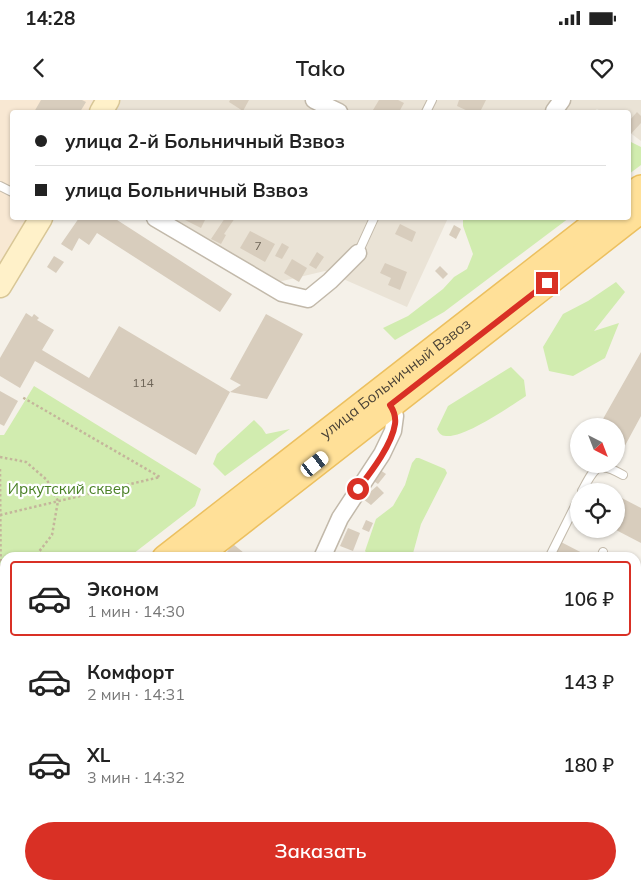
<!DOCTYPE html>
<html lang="ru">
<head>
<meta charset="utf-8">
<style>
  body { margin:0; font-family:Mulish,sans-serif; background:#f6f6f6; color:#222; height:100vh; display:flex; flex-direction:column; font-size:19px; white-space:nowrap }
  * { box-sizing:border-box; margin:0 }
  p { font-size:16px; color:#767676 }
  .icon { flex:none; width:28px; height:28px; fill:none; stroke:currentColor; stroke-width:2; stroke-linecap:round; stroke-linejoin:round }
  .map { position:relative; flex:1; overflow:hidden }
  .panel { position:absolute; left:0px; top:452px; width:641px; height:338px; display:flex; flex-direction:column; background:#fff; border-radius:15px 15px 0 0; box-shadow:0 1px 4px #0004 }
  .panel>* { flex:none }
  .top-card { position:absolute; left:10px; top:10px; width:621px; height:110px; border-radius:5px; box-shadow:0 1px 4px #0004; display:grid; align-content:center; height:110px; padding:0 25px; background:#fff }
  .needle { width:32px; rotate:138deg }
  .fabs { position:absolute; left:570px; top:318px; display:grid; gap:10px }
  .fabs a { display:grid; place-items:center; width:55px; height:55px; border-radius:50%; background:#fff; box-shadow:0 1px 4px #0004; font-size:25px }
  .end { position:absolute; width:22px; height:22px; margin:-11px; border:6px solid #d93025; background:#fff; box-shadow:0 0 0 2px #fff }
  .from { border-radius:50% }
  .car { position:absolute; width:15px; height:30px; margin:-15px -8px; border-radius:6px; box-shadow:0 0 4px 1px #0007; background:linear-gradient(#fff 24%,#345 0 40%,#fff 0 76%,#345 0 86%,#fff 0) }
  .top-card b { display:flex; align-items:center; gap:18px; height:48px; font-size:19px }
  .top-card b+b { border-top:1px solid #e0e0e0 }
  .top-card i { width:12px; height:12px; background:#222 }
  ul { padding:9px 0 0; list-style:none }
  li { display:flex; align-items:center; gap:15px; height:75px; margin:0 10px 8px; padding:0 15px; border:2px solid transparent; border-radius:5px }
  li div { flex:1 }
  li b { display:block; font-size:19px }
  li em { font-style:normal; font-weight:600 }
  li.selected { border-color:#d93025 }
  li>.icon { width:45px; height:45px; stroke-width:1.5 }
  .primary-button { display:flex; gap:10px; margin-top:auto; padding:10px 25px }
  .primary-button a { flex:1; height:58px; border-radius:30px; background:#d93025; color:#fff; font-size:20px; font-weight:600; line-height:58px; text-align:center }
  .status { display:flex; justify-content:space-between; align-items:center; height:35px; padding:0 25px; background:#fff; direction:ltr }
  .status svg { height:14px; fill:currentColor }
  header { display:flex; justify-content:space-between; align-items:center; height:65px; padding:0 25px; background:#fff; font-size:22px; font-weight:600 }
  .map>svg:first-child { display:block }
</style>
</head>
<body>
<div class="status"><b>14:28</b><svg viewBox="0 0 49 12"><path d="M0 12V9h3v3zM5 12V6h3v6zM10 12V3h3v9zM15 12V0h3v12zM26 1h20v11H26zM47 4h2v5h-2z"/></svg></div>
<header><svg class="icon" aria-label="back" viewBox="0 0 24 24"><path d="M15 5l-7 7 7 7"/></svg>Tako<svg class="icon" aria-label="heart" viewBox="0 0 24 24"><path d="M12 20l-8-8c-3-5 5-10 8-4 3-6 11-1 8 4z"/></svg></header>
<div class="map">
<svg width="641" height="790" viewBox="0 0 641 790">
  <rect width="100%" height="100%" fill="#f5f1e9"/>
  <!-- residential -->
  <g fill="#eae3d6">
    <path d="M119,0H641V41L629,32V12H602L597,9L593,12H112Z"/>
    <path d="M174,118H448L407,207L325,171L278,182Z"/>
  </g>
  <!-- commercial -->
  <g fill="#f8e8d3">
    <path d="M0,0H94L87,12H12V118H28L0,164Z"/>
    <path d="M0,618L5,622V785H20L18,790H0Z"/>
  </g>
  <!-- green -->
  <g fill="#d1ecaf">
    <path d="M629,41L641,47V65L629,74Z"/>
    <path d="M463,118H569L444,212L395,240L383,228L408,216L443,189L454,177L467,169L473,154L463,126Z"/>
    <path d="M616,182L625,192L594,231L619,223L605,258L573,276L549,271L543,247L563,214L588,201Z"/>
    <path d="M511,267L524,280L526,296C509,307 465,338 446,336C441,336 439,333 437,329L448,306Z"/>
    <path d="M34,286L201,389L195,406L129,457L5,458V516L0,517V335H4Z"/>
    <path d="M254,320L262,328L266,334L290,329L225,376L213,364L217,354Z"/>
    <path d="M416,358H419L445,369L447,373L421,424L412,457H370L365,451L376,419L393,406L405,385L412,363Z"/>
    <path d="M149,785H246L244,790H146Z"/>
  </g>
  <!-- building -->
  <g fill="#d8cdbd">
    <path d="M41,0H82L86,2L80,12H34Z"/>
    <path d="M230,0H249L243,11L229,2Z"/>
    <path d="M379,0H398L404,3L399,12H377L373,10Z"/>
    <path d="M459,0H486L480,12H470L457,6Z"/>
    <path d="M637,12L641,16V23L629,36V21Z"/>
    <path d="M79,118H114L232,194L220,212L97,133L89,145L79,138L72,151L61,144Z"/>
    <path d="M181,118H206L201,128Z"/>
    <path d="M225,118H235L224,134L226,135L221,144L211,139Z"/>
    <path d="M400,124L416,132L412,142L395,134Z"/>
    <path d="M454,125L461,129L456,139L449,135Z"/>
    <path d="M250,131L275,144L265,162L240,148Z"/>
    <path d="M282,143L289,147L282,159L275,156Z"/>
    <path d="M317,152L324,157L316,169L309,165Z"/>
    <path d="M54,156L64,162L56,173L47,167Z"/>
    <path d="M292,159L307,168L299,182L284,173Z"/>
    <path d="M385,163L407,172L400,190L388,185L391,178L380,173Z"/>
    <path d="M440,166L448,174L443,179L435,171Z"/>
    <path d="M26,213L32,217L34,214L39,218L37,220L54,230L42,250L89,278L119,226L230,292L196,355L35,261L20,288L0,276V258Z"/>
    <path d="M266,214L303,234L267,299L230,292L241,285L230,279Z"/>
    <path d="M641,252V316L621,353L616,350V326H599Z"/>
    <path d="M0,291L18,301L4,326L0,324Z"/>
    <path d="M380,370L386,374L378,384L372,380Z"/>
    <path d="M377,386L384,393L371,405L359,396L367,389L370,392Z"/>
    <path d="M616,395L641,408V443L616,430Z"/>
    <path d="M366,420L373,423L369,432L362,429Z"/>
    <path d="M348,428L360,433L353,451L340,446Z"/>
    <path d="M561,442L592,458H553Z"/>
    <path d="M233,444L244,453L240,458H225L224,456Z"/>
    <path d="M636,523L641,526V543L636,540Z"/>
    <path d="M636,593L641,596V666L636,663Z"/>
    <path d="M636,703L641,705V762L636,771Z"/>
    <path d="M0,730L5,732V776L0,773Z"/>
    <path d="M290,785H322L319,790H287Z"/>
    <path d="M406,785H430L427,790H404Z"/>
    <path d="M512,785H537L533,790H519Z"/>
    <path d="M582,785H629L626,790H579Z"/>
  </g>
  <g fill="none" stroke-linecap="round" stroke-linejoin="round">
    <defs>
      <g id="service">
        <path d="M426,12L432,0"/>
        <path d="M0,86L12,92"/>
        <path d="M358,153L374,118"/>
        <path d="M582,391C595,367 597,360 623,375"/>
        <path d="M549,458L579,398"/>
        <path d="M601,458L603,452"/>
        <path d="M636,509L641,505"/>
        <path d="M636,552L641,555"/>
        <path d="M0,612L5,615"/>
      </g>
      <g id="minor">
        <path d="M314,0L339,12"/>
        <path d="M554,11L562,0"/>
        <path d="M155,118L282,193L308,199L330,181L358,153"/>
        <path d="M322,458L340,418L382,354L393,331L395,316L391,305"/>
        <path d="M107,790L110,785"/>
        <path d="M343,790L346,785"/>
      </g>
      <g id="secondary">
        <path d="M101,12L108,0"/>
        <path d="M0,186L41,118"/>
      </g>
      <g id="primary">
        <path d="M629,97L641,88"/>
        <path id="s1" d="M165,458L602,118"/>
        <path d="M195,458L641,110"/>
        <path d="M0,538L5,537"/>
        <path d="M0,556L5,555"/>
      </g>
    </defs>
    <!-- service casing -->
    <use href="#service" stroke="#c2b9aa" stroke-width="10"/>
    <!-- minor casing -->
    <use href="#minor" stroke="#c2b9aa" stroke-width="19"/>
    <!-- secondary casing -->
    <use href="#secondary" stroke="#d8c696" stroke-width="25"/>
    <!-- primary casing -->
    <use href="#primary" stroke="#ecc060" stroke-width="28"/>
    <!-- path -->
    <g stroke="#c4b59b" stroke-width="2.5" stroke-dasharray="2.5 2.5" stroke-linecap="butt">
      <path d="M0,357L26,362L47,380L58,401L52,435L34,458"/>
      <path d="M0,369L1,505"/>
      <path d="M0,415L160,377L22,297"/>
    </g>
    <!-- service -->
    <use href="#service" stroke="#fff" stroke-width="8"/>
    <!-- minor -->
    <use href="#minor" stroke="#fff" stroke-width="16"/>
    <!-- secondary -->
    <use href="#secondary" stroke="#fff1c9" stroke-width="22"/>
    <!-- primary -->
    <use href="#primary" stroke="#ffe098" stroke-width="25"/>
  </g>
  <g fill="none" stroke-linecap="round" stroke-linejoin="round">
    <!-- route -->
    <path stroke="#d93025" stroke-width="6" d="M358,389C371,372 392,345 395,324C396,317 394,311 390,305L547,183"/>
  </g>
  <g text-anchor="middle" stroke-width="4.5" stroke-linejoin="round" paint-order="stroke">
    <!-- number labels -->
    <g font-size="12" fill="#6e6558">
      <text x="258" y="150">7</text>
      <text x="143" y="287">114</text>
    </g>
    <!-- street labels -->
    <g font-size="15" fill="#4a4236" stroke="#fff">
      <text dy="5" stroke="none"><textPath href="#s1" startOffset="292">улица Больничный Взвоз</textPath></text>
    </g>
    <!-- park labels -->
    <g font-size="15" fill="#498025" stroke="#fff">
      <text x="69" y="394">Иркутский сквер</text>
    </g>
  </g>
</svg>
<div class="fabs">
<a><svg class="needle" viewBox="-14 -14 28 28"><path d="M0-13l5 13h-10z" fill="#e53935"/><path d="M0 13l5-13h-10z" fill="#767676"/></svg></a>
<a><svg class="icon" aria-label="locate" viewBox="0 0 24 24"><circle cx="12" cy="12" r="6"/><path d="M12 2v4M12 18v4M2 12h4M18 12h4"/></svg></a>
</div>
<i class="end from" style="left:358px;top:389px"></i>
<i class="end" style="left:547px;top:183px"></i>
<i class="car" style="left:315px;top:364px;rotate:52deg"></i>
<div class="top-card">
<b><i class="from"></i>улица 2-й Больничный Взвоз</b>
<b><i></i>улица Больничный Взвоз</b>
</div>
<section class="panel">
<ul>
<li class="selected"><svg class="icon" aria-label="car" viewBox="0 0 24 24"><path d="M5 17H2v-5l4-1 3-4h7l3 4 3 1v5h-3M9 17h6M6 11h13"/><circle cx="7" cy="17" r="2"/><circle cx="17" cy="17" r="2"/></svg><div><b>Эконом</b><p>1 мин · 14:30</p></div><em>106 ₽</em></li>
<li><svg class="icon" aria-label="car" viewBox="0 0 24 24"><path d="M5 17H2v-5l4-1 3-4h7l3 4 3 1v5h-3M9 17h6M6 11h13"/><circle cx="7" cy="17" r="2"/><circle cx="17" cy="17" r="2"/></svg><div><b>Комфорт</b><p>2 мин · 14:31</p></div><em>143 ₽</em></li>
<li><svg class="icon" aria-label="car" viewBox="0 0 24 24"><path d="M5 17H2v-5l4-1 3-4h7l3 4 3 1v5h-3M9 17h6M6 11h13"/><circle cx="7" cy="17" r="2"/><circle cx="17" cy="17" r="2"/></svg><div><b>XL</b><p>3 мин · 14:32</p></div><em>180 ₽</em></li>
</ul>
<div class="primary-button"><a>Заказать</a></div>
</section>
</div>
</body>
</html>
